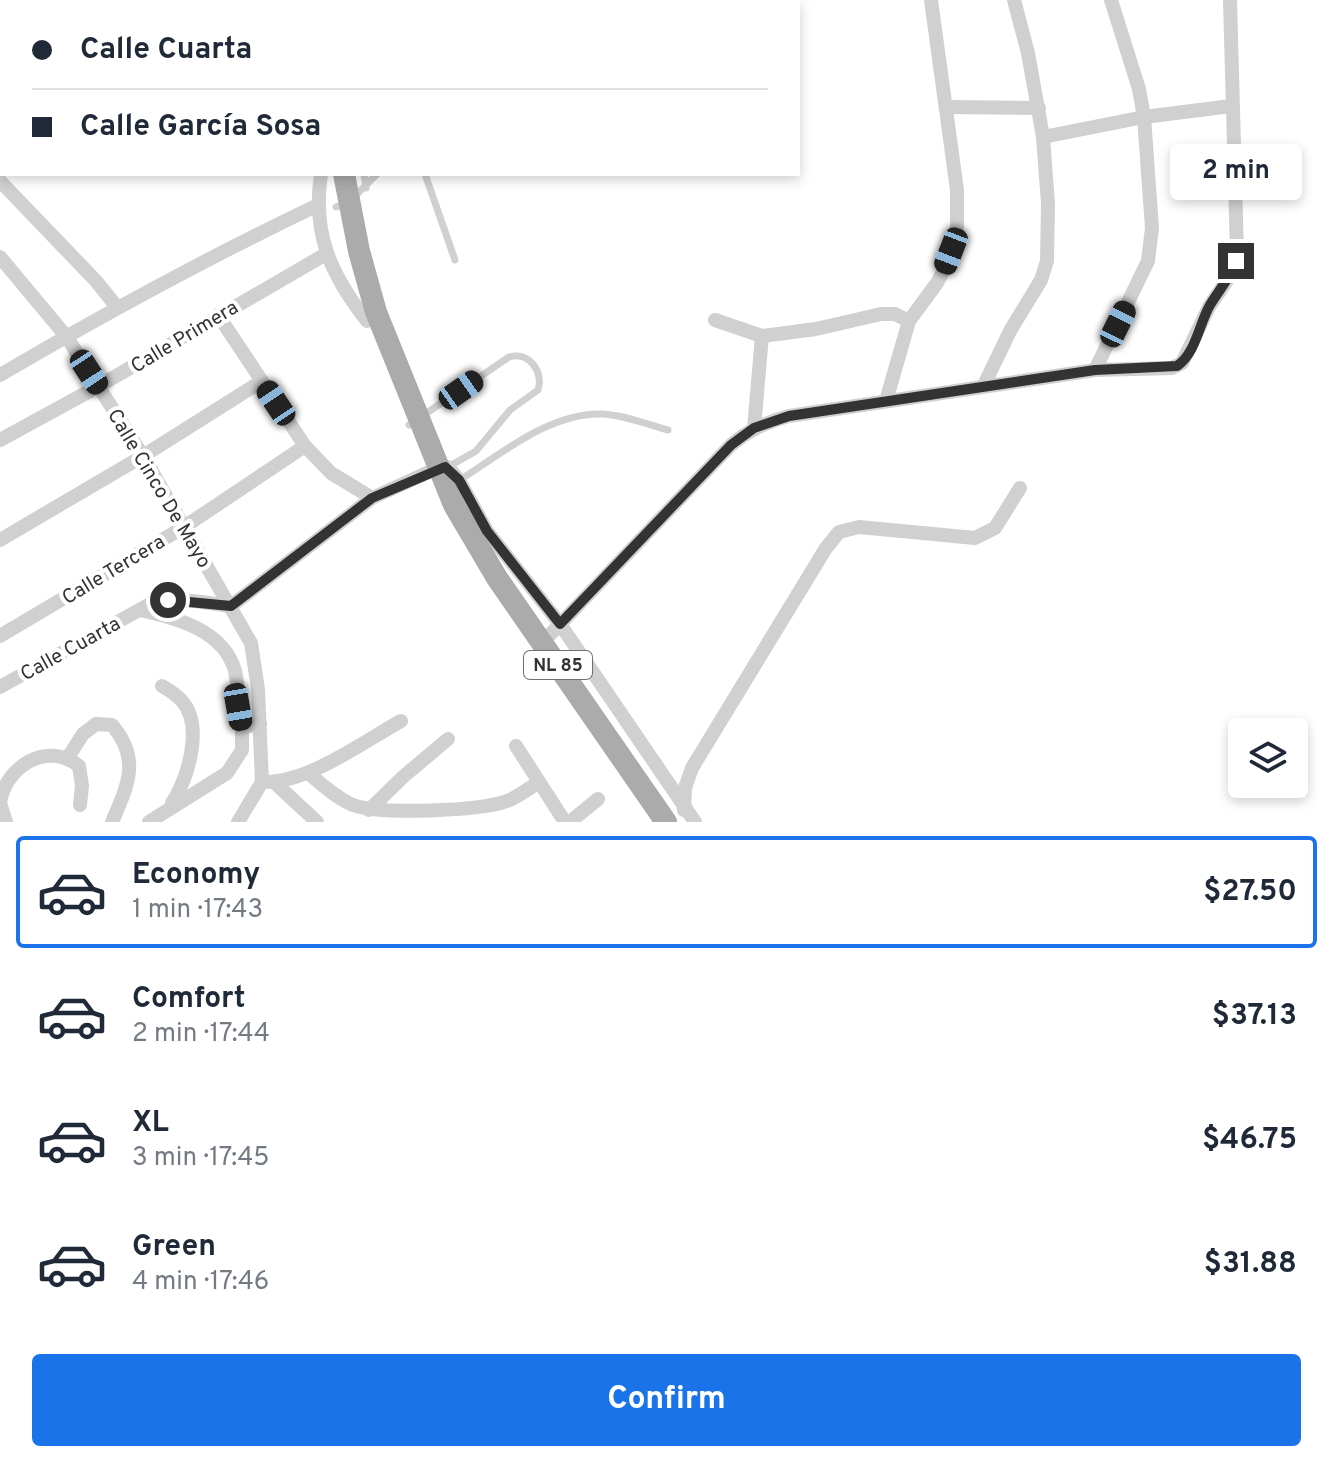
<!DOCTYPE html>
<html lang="en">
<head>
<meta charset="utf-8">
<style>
  body { margin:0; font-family:Overpass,sans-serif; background:#f6f6f7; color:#1f2937; height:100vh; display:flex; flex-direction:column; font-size:30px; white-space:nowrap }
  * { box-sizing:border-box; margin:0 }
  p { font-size:26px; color:#747a83 }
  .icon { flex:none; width:44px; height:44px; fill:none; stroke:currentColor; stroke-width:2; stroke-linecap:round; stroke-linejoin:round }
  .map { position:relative; height:822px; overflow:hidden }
  .side { display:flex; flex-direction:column; background:#fff; flex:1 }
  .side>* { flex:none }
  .banner { position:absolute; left:0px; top:0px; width:800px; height:176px; box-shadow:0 4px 12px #0003; display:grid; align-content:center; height:176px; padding:0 32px; background:#fff }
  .tools { position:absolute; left:1228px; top:718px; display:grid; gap:16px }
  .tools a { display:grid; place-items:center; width:80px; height:80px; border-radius:8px; background:#fff; box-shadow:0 4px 12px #0003; font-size:40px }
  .end { position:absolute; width:36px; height:36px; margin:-18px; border:10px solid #333; background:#fff; box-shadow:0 0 0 4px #fff }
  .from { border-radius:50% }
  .bubble { position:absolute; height:56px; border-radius:8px; background:#fff; box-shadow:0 4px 12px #0003; font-size:26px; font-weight:700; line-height:56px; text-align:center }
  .car { position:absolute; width:24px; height:48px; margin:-24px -12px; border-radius:10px; box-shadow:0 0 6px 2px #0007; background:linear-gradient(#222 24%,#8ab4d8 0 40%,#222 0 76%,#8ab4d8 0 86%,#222 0) }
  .banner b { display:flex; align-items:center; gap:28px; height:76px; font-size:30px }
  .banner b+b { border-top:2px solid #e0e1e3 }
  .banner i { width:20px; height:20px; background:#1f2937 }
  ul { padding:14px 0 0; list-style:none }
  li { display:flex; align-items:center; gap:24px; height:112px; margin:0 16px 12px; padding:0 16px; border:4px solid transparent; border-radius:8px }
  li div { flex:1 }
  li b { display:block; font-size:30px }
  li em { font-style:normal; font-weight:700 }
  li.on { border-color:#1a73e8 }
  li>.icon { width:72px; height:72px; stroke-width:1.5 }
  .action { display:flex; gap:16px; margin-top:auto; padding:16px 32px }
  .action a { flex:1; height:92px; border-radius:8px; background:#1a73e8; color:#fff; font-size:32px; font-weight:700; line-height:92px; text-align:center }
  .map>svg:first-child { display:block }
</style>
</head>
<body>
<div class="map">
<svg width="1333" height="822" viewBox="0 0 1333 822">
  <rect width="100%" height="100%" fill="#fff"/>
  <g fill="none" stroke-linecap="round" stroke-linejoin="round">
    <!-- service -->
    <g stroke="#d0d0d0" stroke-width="7">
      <path d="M353,2V0"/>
      <path d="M364,174L366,188"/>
      <path d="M425,174L455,260"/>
      <path d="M336,207L349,202L377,174"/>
      <path d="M409,425L509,357C529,351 544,372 538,390L510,410L476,451L448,467"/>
      <path d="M458,481C500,455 550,412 602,414C624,415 646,424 668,430"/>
    </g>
    <!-- minor -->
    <g stroke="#d0d0d0" stroke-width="14">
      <path d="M22,0L24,2"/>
      <path d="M5,2L7,0"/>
      <path d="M947,107L1039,108"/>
      <path d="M1043,137L1144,117L1231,106"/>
      <path d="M321,174C312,234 331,275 367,321"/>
      <path d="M0,181L96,281L117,307"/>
      <path d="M0,257L66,336L143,456L251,643L258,689L262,782L238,822"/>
      <path d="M218,315L305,446L331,473L372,498"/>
      <path d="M715,320L762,336L816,329L881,314H895L909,321"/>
      <path d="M1095,370L1148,261L1152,228L1144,117L1139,89L1111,0"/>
      <path d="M0,375C104,314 209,257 318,205"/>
      <path d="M984,385L1010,331L1041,280L1047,261L1048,204L1043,137L1028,53L1014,0"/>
      <path d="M886,401L909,321L937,283L945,268L957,227V190L931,0"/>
      <path d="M754,428L762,336"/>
      <path d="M0,440L99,386L326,254"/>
      <path d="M0,540L143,456L262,381"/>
      <path d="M140,610C176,618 224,630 235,671C239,689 239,709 242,727L260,724"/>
      <path d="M0,636L184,527L305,446"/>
      <path d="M543,642L731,445C749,430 766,422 789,416L1095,370L1172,368L1182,363L1209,307L1232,273L1237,254L1230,0"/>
      <path d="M162,686C169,690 177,695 182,701C204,726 188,778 172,803"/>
      <path d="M0,687L150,604C176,595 205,603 231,606L372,498L431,471L448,467L459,480L487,531L560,624L695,822"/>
      <path d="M516,746L565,822"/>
      <path d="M67,759L83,734L96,724L112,725C141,759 128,785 112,822"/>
      <path d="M308,773C322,784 336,798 353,805C380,815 479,811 507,801C518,797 528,789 539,782"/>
      <path d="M262,782C307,784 363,742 401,721"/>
      <path d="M275,783L317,822"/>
      <path d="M0,803C5,767 47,740 79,766L82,786L80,805"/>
      <path d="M0,803L6,822"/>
      <path d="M369,810L404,776L448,739"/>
      <path d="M684,810L685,788L692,768L826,548L839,532L859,527L975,538L995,528L1020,488"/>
      <path d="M149,822L227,773L242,750V727"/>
      <path d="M570,822L598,799"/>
    </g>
    <!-- primary -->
    <g stroke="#ababab" stroke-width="22">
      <path d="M322,2L323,0"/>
      <path d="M344,174L359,251L376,312L454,505L497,578L666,822"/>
    </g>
  </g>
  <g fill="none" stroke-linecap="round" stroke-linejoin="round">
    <!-- route -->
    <path stroke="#333" stroke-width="10" d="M168,600L231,606L372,498L445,467L459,480L487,531L560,624L731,445L754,428L789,416L1095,370L1177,366C1196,353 1199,324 1210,305C1219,290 1230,278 1236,261"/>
  </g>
  <g text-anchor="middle" stroke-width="8" stroke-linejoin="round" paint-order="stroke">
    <!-- shield labels -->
    <rect fill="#fff" stroke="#707070" stroke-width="2" x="524" y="651" width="68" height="28" rx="6"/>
    <g font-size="18" font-weight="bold" fill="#333">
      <text x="558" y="671">NL 85</text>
    </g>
    <!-- street labels -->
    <g font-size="20" fill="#333" stroke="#fff">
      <text transform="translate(184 336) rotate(-31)" y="7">Calle Primera</text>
      <text transform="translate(160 488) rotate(59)" y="7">Calle Cinco De Mayo</text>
      <text transform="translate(113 569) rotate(-31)" y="7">Calle Tercera</text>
      <text transform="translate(70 648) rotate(-29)" y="7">Calle Cuarta</text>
    </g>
  </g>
</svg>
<div class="tools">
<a><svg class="icon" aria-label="layers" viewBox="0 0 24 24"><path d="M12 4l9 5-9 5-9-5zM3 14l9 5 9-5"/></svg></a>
</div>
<i class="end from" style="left:168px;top:600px"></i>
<i class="end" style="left:1236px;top:261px"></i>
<div class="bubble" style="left:1170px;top:144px;width:132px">2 min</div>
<i class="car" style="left:951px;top:251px;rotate:201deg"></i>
<i class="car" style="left:1118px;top:324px;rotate:26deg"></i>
<i class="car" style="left:89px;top:372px;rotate:147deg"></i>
<i class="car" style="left:461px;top:390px;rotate:55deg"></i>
<i class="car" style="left:276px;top:403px;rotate:326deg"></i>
<i class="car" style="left:238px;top:707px;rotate:170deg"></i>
<div class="banner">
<b><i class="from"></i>Calle Cuarta</b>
<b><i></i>Calle García Sosa</b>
</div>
</div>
<section class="side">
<ul>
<li class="on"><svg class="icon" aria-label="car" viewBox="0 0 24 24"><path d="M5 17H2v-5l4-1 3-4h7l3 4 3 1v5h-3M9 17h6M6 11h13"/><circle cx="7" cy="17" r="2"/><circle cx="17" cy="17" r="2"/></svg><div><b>Economy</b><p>1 min · 17:43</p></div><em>$27.50</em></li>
<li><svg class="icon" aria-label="car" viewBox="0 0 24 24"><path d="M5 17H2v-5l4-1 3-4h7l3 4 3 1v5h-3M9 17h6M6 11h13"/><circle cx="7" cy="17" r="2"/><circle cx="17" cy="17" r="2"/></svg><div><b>Comfort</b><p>2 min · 17:44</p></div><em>$37.13</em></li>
<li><svg class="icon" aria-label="car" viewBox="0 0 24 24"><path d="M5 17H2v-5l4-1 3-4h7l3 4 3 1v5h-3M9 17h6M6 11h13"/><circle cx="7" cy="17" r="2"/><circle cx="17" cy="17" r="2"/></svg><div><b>XL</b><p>3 min · 17:45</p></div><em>$46.75</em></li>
<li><svg class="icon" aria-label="car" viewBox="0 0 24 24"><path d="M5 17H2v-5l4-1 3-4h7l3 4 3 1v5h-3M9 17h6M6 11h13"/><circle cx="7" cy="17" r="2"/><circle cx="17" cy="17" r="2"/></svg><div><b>Green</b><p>4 min · 17:46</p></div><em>$31.88</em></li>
</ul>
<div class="action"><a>Confirm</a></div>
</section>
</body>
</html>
